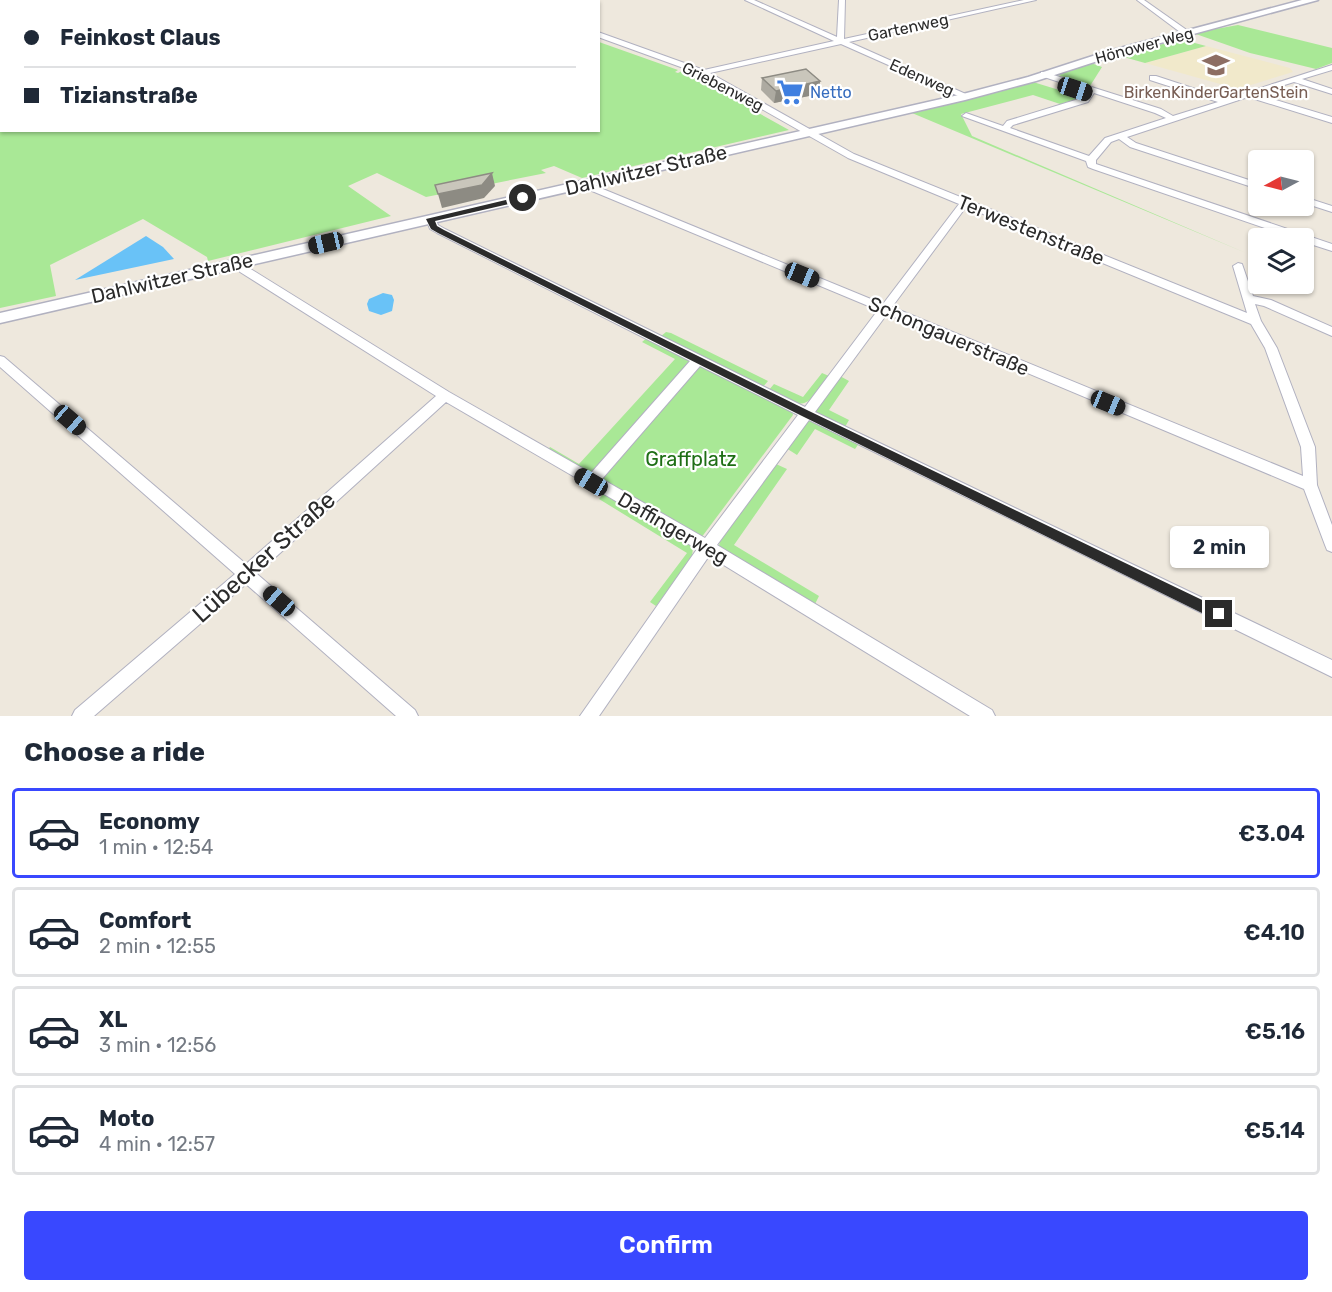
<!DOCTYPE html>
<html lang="en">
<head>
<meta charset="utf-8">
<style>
  body { margin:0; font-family:Rubik,sans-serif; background:#f2f2f3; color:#1f2937; height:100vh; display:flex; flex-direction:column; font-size:22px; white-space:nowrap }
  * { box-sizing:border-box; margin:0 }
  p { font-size:20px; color:#747a83 }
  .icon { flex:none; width:33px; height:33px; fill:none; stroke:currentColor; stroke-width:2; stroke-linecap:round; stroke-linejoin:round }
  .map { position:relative; height:716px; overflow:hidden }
  .drawer { display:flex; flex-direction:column; background:#fff; flex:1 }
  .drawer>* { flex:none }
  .guide { position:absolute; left:0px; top:0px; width:600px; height:132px; box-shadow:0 2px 4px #0004; display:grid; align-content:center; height:132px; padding:0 24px; background:#fff }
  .needle { width:39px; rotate:263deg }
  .tools { position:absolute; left:1248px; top:150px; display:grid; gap:12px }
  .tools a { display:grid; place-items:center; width:66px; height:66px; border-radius:6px; background:#fff; box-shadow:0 2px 4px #0004; font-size:30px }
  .end { position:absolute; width:27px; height:27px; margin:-14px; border:8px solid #2b2b2b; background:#fff; box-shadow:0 0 0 3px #fff }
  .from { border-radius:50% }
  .bubble { position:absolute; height:42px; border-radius:6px; background:#fff; box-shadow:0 2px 4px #0004; font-size:20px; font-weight:600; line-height:42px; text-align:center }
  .car { position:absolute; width:18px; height:36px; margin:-18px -9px; border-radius:8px; box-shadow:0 0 4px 2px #0007; background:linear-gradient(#222 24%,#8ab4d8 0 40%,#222 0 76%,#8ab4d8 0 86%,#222 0) }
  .guide b { display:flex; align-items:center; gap:21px; height:57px; font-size:22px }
  .guide b+b { border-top:2px solid #e0e1e3 }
  .guide i { width:15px; height:15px; background:#1f2937 }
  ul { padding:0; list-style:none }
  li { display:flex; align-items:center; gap:18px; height:90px; margin:0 12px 9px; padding:0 12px; border:3px solid #e0e1e3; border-radius:6px }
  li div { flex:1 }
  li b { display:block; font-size:22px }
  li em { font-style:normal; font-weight:600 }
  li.current { border-color:#3948ff }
  li>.icon { width:54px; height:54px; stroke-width:1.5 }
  h2 { padding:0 24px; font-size:27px; line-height:72px }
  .action { display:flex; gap:12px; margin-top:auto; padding:12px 24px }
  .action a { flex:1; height:69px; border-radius:6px; background:#3948ff; color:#fff; font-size:24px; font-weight:600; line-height:69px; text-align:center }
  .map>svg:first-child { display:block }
</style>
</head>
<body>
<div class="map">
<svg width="1332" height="716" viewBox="0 0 1332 716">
  <rect width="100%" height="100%" fill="#eee8dd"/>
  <!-- education -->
  <path fill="#f1e9cb" d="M1206,46L1290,68L1293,72L1238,89L1145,63Z"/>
  <!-- green -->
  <g fill="#a9e896">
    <path d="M0,0H429L2,2V130H598L599,42L678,70L675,72L678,73L682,71L687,73L789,130L582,178L554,166L541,170L546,173L426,197L377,173L348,186L391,216L208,261L207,257L143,219L50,265L56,296L0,308Z"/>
    <path d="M1238,25L1332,48V63L1316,69L1250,53L1193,33Z"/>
    <path d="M1180,39L1206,46L1145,63L1120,56Z"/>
    <path d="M1091,63L1102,67L1090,86L1058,75Z"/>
    <path d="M1033,82L1082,97L1081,99L1063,105L1033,95L961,114L972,136L1246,253L912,113Z"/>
    <path d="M666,332L671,333L768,381L762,388L660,337Z"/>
    <path d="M648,337L688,358L690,363L594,473L589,475L547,451L550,447L579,464L675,359L642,342Z"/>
    <path d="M697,367H704L792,410L793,415L701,538L601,480L604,474Z"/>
    <path d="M822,373L829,376C804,411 805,409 768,391L774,384L803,397Z"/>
    <path d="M838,375L849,381L829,410L849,420L845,427L816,413L815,409Z"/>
    <path d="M808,420L813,421L860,442L855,449L815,429L797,455L786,448Z"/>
    <path d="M776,464L787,469L734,545L819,596L814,606L719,546L720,540Z"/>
    <path d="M604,493L693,546L692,558L656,606L650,602L687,553L599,499Z"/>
  </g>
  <!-- water -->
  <g fill="#69c2f7">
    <path d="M146,236L163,247L174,259L75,280Z"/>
    <path d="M383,293L392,295L394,300L392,311L381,315L369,311L367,304L369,299Z"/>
  </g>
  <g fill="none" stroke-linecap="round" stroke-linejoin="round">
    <defs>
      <g id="minor">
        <path d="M495,0H503L505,2H496Z"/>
        <path d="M512,0H521L510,2Z"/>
        <path d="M745,0H754L837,37L839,0H845L844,39L1024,0H1036L849,42L968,95V99H965L841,44L710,73L854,154L1247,313L1233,266L1238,263L1242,264L1253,296L1271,300L1332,327V336L1264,306L1255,304L1261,321L1277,348L1315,447L1317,485L1332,525V552L1327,550L1325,545L1304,489L887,314L815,412L1332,660V677L809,420L717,545L992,710L995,716H970L709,556L599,716H580L697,549L592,487L586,486L585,483L446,402L257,574L415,710L418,716H396L246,584L94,716H72L75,710L235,574L0,367V356L4,357L246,564L436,396L240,272L238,262L239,260H247L249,268L449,392L591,473L690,361L437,233L430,229L426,219L427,217H435L438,225L445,229L805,407L878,310L592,191L585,183L587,181H593L598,187L883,304L959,204L848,158L700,74L598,37V32L704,70L834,41ZM966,207L1251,324L1265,348L1301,447L1303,476L892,307ZM700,366L798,415L705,538L602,479Z"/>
        <path d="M1137,0H1144L1191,33L1184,35Z"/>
        <path d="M1332,65V70L1302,79L1332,89V94L1294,82L1256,94L1332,117V123L1248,97L1127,137L1136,143L1258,183V189L1130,147L1119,139L1111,142L1096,160V164L1099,165L1332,244V251L1304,242V238H1294L1093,169L1088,167L1086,161L962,116L966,113L1003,126L1007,121L1082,98L1090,92L1041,76V72H1044L1161,109L1173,116L1218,102L1150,80V76H1156L1226,99ZM1094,93L1155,113L1166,118L1105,138L1089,156L1010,128L1013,125L1088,102Z"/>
        <path d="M1304,197L1332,206V212L1304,203Z"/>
      </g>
      <path id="secondary" d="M1302,0H1318L1113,56L1036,81L965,100L0,323V313L963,94L1028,77L1105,52Z"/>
    </defs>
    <!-- minor casing -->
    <use href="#minor" stroke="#b1b1c0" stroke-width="2"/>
    <!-- secondary casing -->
    <use href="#secondary" stroke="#b1b1c0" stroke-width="3"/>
    <!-- minor -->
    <use href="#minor" fill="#fff" fill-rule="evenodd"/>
    <!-- secondary -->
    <use href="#secondary" fill="#fff" fill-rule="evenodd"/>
  </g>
  <!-- wall -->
  <path fill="#adaaa1" d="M762,78L820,81L819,94L774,103L761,90Z"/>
  <!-- shaded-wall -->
  <g fill="#8d8b83">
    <path d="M820,81L819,94L774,103L776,91Z"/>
    <path d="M492,173L495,186L484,198L442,208L438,194Z"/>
  </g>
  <!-- building -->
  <g fill="#c9c6bb" stroke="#8d8b83" stroke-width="1.5">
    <path d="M806,69L820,81L776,91L762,78Z"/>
    <path d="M492,173L482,185L438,194L435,185Z"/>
  </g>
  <!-- route -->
  <path fill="#2b2b2b" d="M523,196L527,198L526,200L435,221L437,226L444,230L809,411L1223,610L1225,614L1223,619L1219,620L1214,619L802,416L438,233L431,229L426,219Z"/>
  <!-- icons -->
  <defs>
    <symbol id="school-bare" viewBox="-9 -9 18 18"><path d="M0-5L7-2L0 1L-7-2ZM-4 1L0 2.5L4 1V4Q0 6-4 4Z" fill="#8d6e63" stroke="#fff" stroke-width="2.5" paint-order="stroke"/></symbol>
    <symbol id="supermarket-bare" viewBox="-9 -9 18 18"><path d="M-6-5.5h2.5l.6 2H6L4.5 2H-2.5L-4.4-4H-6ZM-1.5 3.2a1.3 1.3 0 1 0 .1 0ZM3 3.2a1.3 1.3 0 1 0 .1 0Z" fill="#3f7fe0" stroke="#fff" stroke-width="2.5" paint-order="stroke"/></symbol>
  </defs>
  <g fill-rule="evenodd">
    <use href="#school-bare" x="1197" y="46" width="38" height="38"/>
    <use href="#supermarket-bare" x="771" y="73" width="38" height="38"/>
  </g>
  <g text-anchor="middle" stroke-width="4.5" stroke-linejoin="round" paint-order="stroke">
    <!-- far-street labels -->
    <g font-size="16" fill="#2b2b2b" stroke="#fff">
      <text transform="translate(908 27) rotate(-12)" y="6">Gartenweg</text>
      <text transform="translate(1144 45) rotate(-15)" y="6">Hönower Weg</text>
      <text transform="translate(922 77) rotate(24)" y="6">Edenweg</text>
      <text transform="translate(723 86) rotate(27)" y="6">Griebenweg</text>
    </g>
    <!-- far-shop labels -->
    <g font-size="16" fill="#366cbe" stroke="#fff" text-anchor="start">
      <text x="810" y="98">Netto</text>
    </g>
    <!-- far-education labels -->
    <g font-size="16" fill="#785e54" stroke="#fff">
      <text x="1216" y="98">BirkenKinderGartenStein</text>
    </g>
    <!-- street labels -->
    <g font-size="20" fill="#2b2b2b" stroke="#fff">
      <text transform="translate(646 170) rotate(-13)" y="7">Dahlwitzer Straße</text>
      <text transform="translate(1031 230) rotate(22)" y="7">Terwestenstraße</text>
      <text transform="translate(172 278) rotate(-13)" y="7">Dahlwitzer Straße</text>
      <text transform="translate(949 336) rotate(23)" y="7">Schongauerstraße</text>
      <text transform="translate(673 528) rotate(30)" y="7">Daffingerweg</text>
    </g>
    <!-- park labels -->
    <g font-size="20" fill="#1e6e15" stroke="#fff">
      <text x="691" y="466">Graffplatz</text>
    </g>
    <!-- near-street labels -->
    <g font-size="24" fill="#2b2b2b" stroke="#fff">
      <text transform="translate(264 557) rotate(-42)" y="8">Lübecker Straße</text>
    </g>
  </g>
</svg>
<div class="tools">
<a><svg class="needle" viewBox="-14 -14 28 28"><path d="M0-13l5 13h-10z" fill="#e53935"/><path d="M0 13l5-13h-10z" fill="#747a83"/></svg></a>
<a><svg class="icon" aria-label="layers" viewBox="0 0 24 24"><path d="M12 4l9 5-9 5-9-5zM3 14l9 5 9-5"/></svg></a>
</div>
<i class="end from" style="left:523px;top:198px"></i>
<i class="end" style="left:1219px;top:614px"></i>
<div class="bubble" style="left:1170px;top:526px;width:99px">2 min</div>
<i class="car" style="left:1075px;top:89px;rotate:108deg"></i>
<i class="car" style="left:326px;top:243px;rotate:257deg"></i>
<i class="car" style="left:802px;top:275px;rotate:112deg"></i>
<i class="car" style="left:1108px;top:403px;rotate:112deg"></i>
<i class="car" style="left:70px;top:420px;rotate:131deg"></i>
<i class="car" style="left:591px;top:482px;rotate:301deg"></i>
<i class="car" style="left:279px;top:601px;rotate:311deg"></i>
<div class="guide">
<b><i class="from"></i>Feinkost Claus</b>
<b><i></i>Tizianstraße</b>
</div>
</div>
<section class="drawer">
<h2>Choose a ride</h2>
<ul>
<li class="current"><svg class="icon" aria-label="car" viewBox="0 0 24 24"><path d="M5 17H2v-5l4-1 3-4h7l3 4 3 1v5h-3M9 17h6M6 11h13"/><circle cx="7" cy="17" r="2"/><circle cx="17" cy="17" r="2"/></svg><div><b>Economy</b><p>1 min · 12:54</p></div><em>€3.04</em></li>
<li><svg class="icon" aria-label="car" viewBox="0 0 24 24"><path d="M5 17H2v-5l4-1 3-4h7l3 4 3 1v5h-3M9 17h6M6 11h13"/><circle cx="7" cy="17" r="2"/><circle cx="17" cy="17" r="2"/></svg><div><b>Comfort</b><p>2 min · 12:55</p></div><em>€4.10</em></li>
<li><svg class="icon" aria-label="car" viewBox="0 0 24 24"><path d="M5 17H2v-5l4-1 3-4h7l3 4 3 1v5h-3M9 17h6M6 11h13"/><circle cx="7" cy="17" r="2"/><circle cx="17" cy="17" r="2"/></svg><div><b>XL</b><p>3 min · 12:56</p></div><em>€5.16</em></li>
<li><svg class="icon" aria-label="car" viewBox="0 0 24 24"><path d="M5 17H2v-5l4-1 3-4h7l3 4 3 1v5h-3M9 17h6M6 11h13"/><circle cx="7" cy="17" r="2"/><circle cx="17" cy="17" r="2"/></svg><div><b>Moto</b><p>4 min · 12:57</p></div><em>€5.14</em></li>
</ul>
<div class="action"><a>Confirm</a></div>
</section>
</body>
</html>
